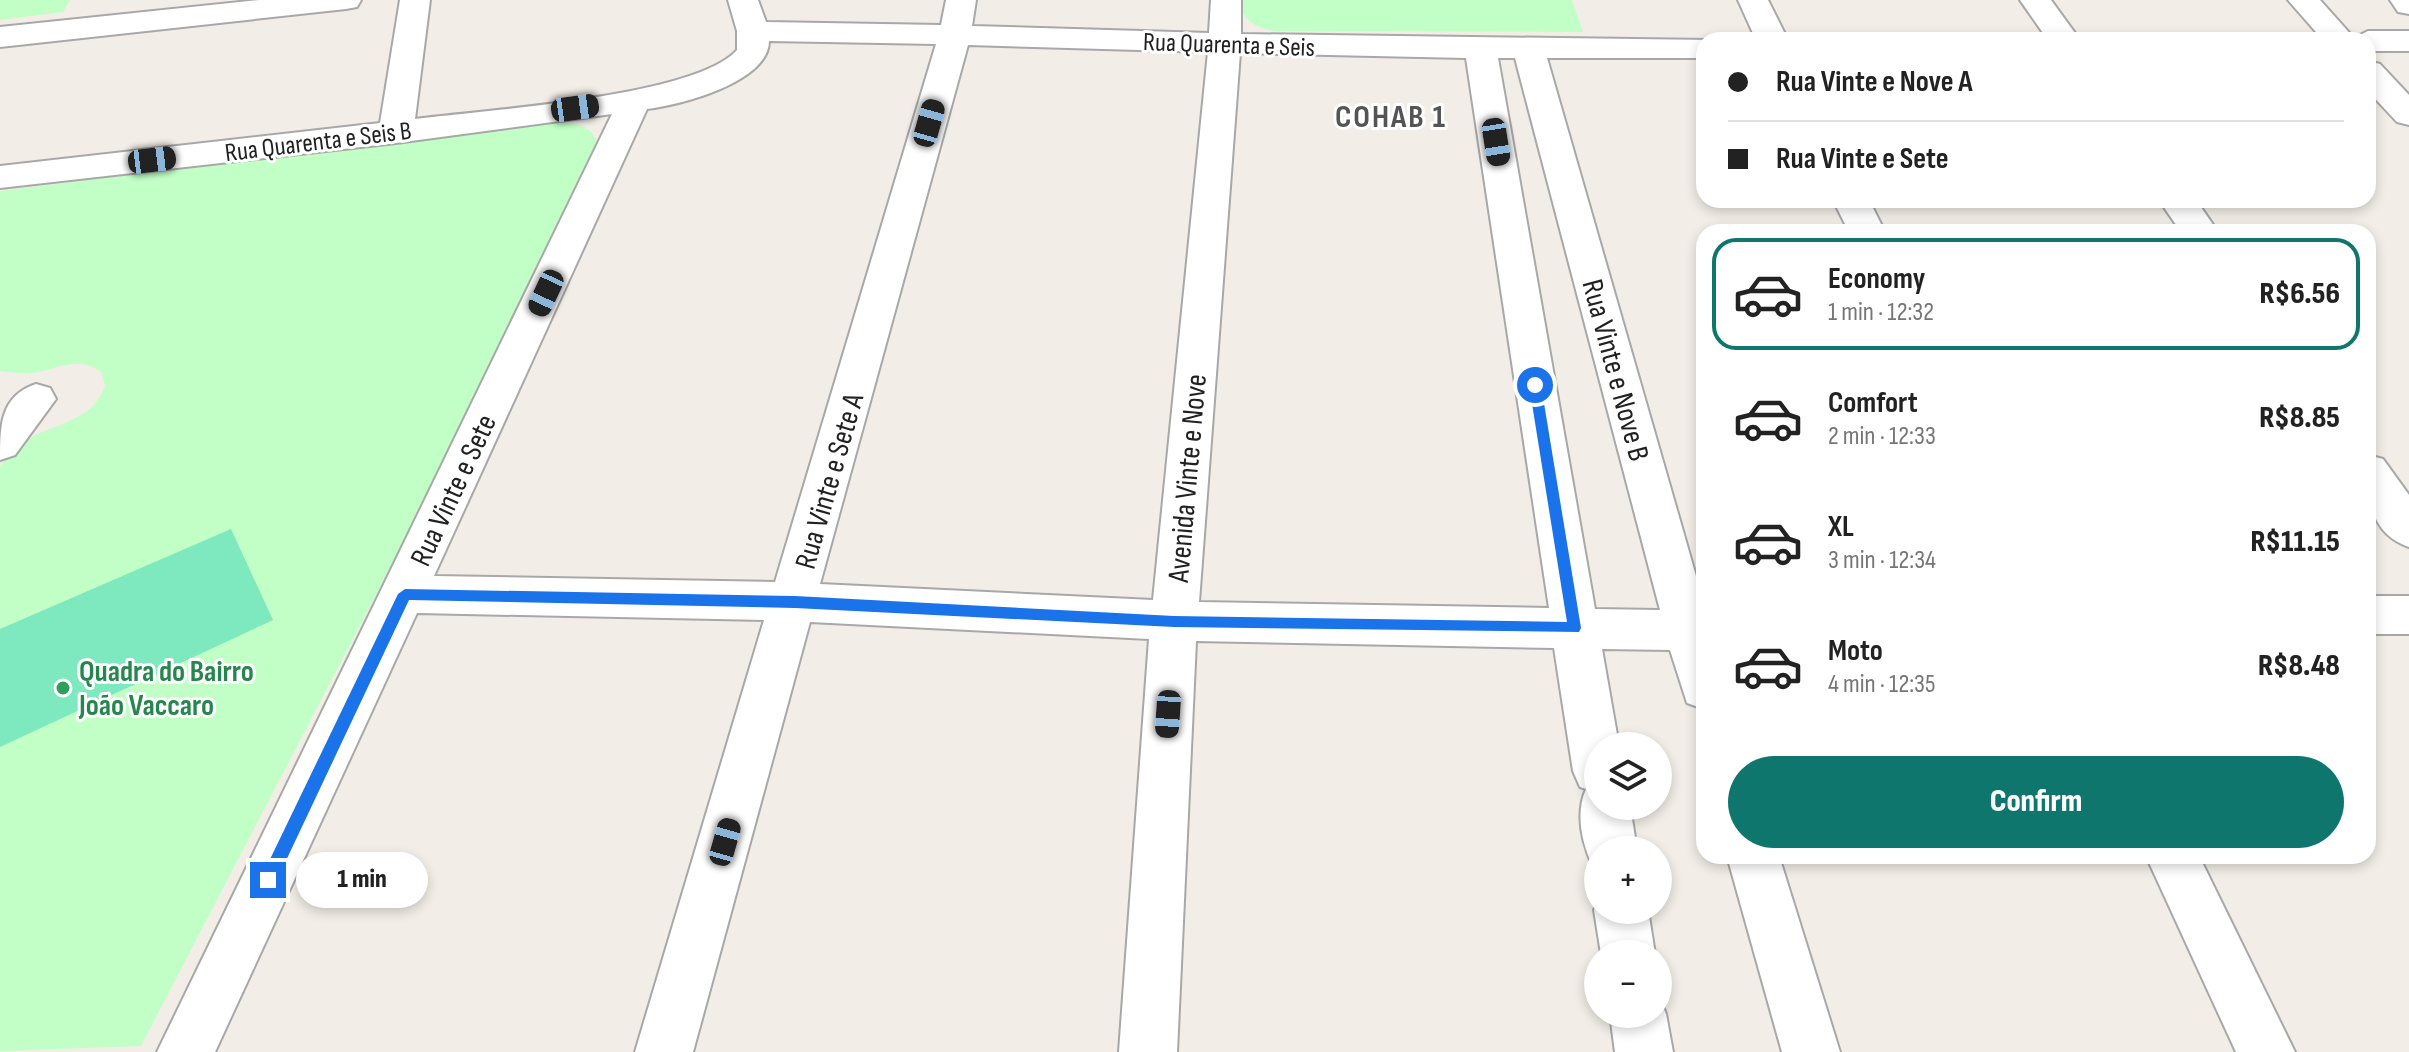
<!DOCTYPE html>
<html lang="en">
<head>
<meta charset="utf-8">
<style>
  body { margin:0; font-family:"Sofia Sans Condensed",sans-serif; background:#f2f2f2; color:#222; height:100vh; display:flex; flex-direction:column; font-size:30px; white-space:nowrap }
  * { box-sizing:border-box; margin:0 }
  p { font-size:26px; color:#767676 }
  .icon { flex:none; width:44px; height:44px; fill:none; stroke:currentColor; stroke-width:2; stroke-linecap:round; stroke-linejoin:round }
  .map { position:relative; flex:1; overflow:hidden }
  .drawer { position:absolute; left:1696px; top:224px; width:680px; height:640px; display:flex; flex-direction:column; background:#fff; border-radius:24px; box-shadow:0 4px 12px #0003 }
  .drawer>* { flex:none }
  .banner { position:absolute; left:1696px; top:32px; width:680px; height:176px; border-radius:24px; box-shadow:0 4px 12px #0003; display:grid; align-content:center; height:176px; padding:0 32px; background:#fff }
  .buttons { position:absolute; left:1584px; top:732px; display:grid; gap:16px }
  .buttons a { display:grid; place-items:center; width:88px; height:88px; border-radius:50%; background:#fff; box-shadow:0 4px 12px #0003; font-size:40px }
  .end { position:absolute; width:36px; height:36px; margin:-18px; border:10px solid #1a73e8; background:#fff; box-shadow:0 0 0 4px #fff }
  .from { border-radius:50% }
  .bubble { position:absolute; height:56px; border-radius:28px; background:#fff; box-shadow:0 4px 12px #0003; font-size:26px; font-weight:800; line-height:56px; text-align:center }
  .car { position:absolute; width:24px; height:48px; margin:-24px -12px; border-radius:10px; box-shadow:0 0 6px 2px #0007; background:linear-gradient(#222 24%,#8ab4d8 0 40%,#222 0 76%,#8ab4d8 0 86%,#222 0) }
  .banner b { display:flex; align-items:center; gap:28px; height:76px; font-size:30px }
  .banner b+b { border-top:2px solid #e0e0e0 }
  .banner i { width:20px; height:20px; background:#222 }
  ul { padding:14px 0 0; list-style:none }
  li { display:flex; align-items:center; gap:24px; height:112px; margin:0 16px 12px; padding:0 16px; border:4px solid transparent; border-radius:24px }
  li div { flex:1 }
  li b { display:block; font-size:30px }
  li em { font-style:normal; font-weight:800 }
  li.selected { border-color:#0f766e }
  li>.icon { width:72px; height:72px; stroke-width:1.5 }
  .cta { display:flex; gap:16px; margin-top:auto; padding:16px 32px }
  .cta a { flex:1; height:92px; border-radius:48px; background:#0f766e; color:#fff; font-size:32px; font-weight:800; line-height:92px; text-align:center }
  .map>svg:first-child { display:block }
</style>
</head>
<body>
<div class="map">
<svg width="2409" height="1052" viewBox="0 0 2409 1052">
  <rect width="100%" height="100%" fill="#f2eee7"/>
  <!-- park -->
  <g fill="#c1ffc6">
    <path d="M0,0H70L63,12L0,20Z"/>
    <path d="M1238,0H1572L1583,32L1274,31C1254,27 1242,20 1238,0Z"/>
    <path d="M555,122C574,123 592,124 598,144L521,316L141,1046L0,1051V466C8,456 16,446 28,439C55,423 94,421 105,385L101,372C81,356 60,367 39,372C28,375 12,372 0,371V191Z"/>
  </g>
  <!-- pitch -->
  <path fill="#7ee8bf" d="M231,529L273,620L0,747V629Z"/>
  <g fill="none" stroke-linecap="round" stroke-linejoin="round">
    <defs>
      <g id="minor">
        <path d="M259,0H361L357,7L346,9L0,47V27Z"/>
        <path d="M400,0H430L415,119C484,110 695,97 737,50V31L728,0H758L766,22L941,25L946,0H976L972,26L1209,33L1211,0H1241V34L1710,40H1704V58H1547L1704,604V709L1687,703L1670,650L1602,649L1619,746H1598V806H1630L1637,850H1598V870L1593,867C1582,843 1575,814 1586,789L1580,787L1573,771L1554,648L1196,641L1177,1052H1119L1149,639L810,622L693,1052H635L764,620L417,613L215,1052H157L612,114L396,143L0,188V166L380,123ZM769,41L936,44L775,582L434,576L647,109C681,105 769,82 769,41ZM968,45L1208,52L1153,600L820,584ZM1240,53L1466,58L1549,608L1199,602ZM1498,58H1515L1660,610L1595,609Z"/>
        <path d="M1738,0H1768L1788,40H1756Z"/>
        <path d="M2020,0H2051L2080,40H2048Z"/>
        <path d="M2288,0H2320L2354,38L2368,31H2409V51H2368V40H2323Z"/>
        <path d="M2390,0H2409V14L2398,12Z"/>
        <path d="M2368,61L2380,64L2409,95V125L2397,122L2368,91Z"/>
        <path d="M1833,200H1869L1885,232H1849Z"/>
        <path d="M2159,200H2196L2218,232H2181Z"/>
        <path d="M36,384L50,388L56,399L15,455L0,460C0,426 0,396 36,384Z"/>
        <path d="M2368,455L2383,459L2409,495V547C2366,532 2368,492 2368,455Z"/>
        <rect x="2368" y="596" width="41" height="38"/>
        <path d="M1727,856H1779L1840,1052H1782Z"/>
        <path d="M2146,856H2199L2295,1052H2236Z"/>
        <path d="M1598,901V910H1648L1655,954H1601L1594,910Z"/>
        <path d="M1658,994L1666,1014L1673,1052H1615L1610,1014H1658Z"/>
      </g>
    </defs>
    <!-- minor casing -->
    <use href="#minor" stroke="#a8a8a8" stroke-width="4"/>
    <!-- minor -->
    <use href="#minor" fill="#fff" fill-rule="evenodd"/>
  </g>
  <!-- route -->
  <path fill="#1a73e8" d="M1535,380L1541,385L1581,628L1579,632L1174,627L795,608L409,600L274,886H263L260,880L398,594L405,589L795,596L1174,616L1567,622L1529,385Z"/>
  <!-- markers -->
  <circle fill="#2e9e5b" stroke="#fff" stroke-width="3" cx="63" cy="688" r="8"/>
  <g text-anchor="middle" stroke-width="6" stroke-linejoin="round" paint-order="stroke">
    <!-- far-street labels -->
    <g font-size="26" fill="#212121" stroke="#fff">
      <text transform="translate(1229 44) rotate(2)" y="9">Rua Quarenta e Seis</text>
      <text transform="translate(318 141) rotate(-7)" y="9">Rua Quarenta e Seis B</text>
    </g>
    <!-- street labels -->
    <g font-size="30" fill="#212121" stroke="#fff">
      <text transform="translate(1616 370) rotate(75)" y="10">Rua Vinte e Nove B</text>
      <text transform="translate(1187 478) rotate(-85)" y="10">Avenida Vinte e Nove</text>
      <text transform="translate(829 481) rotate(-74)" y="10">Rua Vinte e Sete A</text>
      <text transform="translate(453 490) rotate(-65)" y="10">Rua Vinte e Sete</text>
    </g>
    <!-- leisure labels -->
    <g font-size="30" font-weight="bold" fill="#27864d" stroke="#fff" text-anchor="start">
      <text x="79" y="681">Quadra do Bairro<tspan x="79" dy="34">João Vaccaro</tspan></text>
    </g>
    <!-- far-district labels -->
    <g font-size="32" font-weight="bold" letter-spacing="2" fill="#545454" stroke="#fff">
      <text x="1391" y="127">COHAB 1</text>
    </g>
  </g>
</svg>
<div class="buttons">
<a><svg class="icon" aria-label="layers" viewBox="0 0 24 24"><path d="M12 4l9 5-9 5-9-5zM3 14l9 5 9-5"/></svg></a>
<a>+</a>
<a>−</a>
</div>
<i class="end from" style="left:1535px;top:385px"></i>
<i class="end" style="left:268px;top:880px"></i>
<div class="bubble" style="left:296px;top:852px;width:132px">1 min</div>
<i class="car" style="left:575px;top:108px;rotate:82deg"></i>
<i class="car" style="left:929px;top:123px;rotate:16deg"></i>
<i class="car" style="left:1496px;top:142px;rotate:171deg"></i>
<i class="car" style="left:152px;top:160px;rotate:83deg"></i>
<i class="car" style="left:546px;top:293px;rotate:205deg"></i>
<i class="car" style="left:1168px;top:714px;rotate:184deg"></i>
<i class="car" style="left:725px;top:842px;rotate:16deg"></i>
<div class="banner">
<b><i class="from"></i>Rua Vinte e Nove A</b>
<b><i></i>Rua Vinte e Sete</b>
</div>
<section class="drawer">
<ul>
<li class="selected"><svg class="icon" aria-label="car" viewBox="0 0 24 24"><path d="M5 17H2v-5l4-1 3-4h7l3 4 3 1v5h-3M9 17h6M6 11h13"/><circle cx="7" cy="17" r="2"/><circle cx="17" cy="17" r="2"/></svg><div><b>Economy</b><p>1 min · 12:32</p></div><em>R$6.56</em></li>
<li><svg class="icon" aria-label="car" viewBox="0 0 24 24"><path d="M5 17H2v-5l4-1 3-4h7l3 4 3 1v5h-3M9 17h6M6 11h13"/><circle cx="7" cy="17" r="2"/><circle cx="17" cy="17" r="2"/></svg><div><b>Comfort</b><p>2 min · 12:33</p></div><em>R$8.85</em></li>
<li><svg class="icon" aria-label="car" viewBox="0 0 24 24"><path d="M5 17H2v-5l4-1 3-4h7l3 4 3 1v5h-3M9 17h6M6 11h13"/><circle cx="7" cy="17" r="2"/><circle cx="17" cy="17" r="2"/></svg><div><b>XL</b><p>3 min · 12:34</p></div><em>R$11.15</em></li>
<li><svg class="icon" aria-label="car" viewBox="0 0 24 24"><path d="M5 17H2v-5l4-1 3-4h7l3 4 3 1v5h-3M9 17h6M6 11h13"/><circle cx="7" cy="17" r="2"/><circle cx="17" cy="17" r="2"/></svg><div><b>Moto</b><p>4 min · 12:35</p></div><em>R$8.48</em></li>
</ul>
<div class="cta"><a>Confirm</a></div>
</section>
</div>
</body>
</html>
